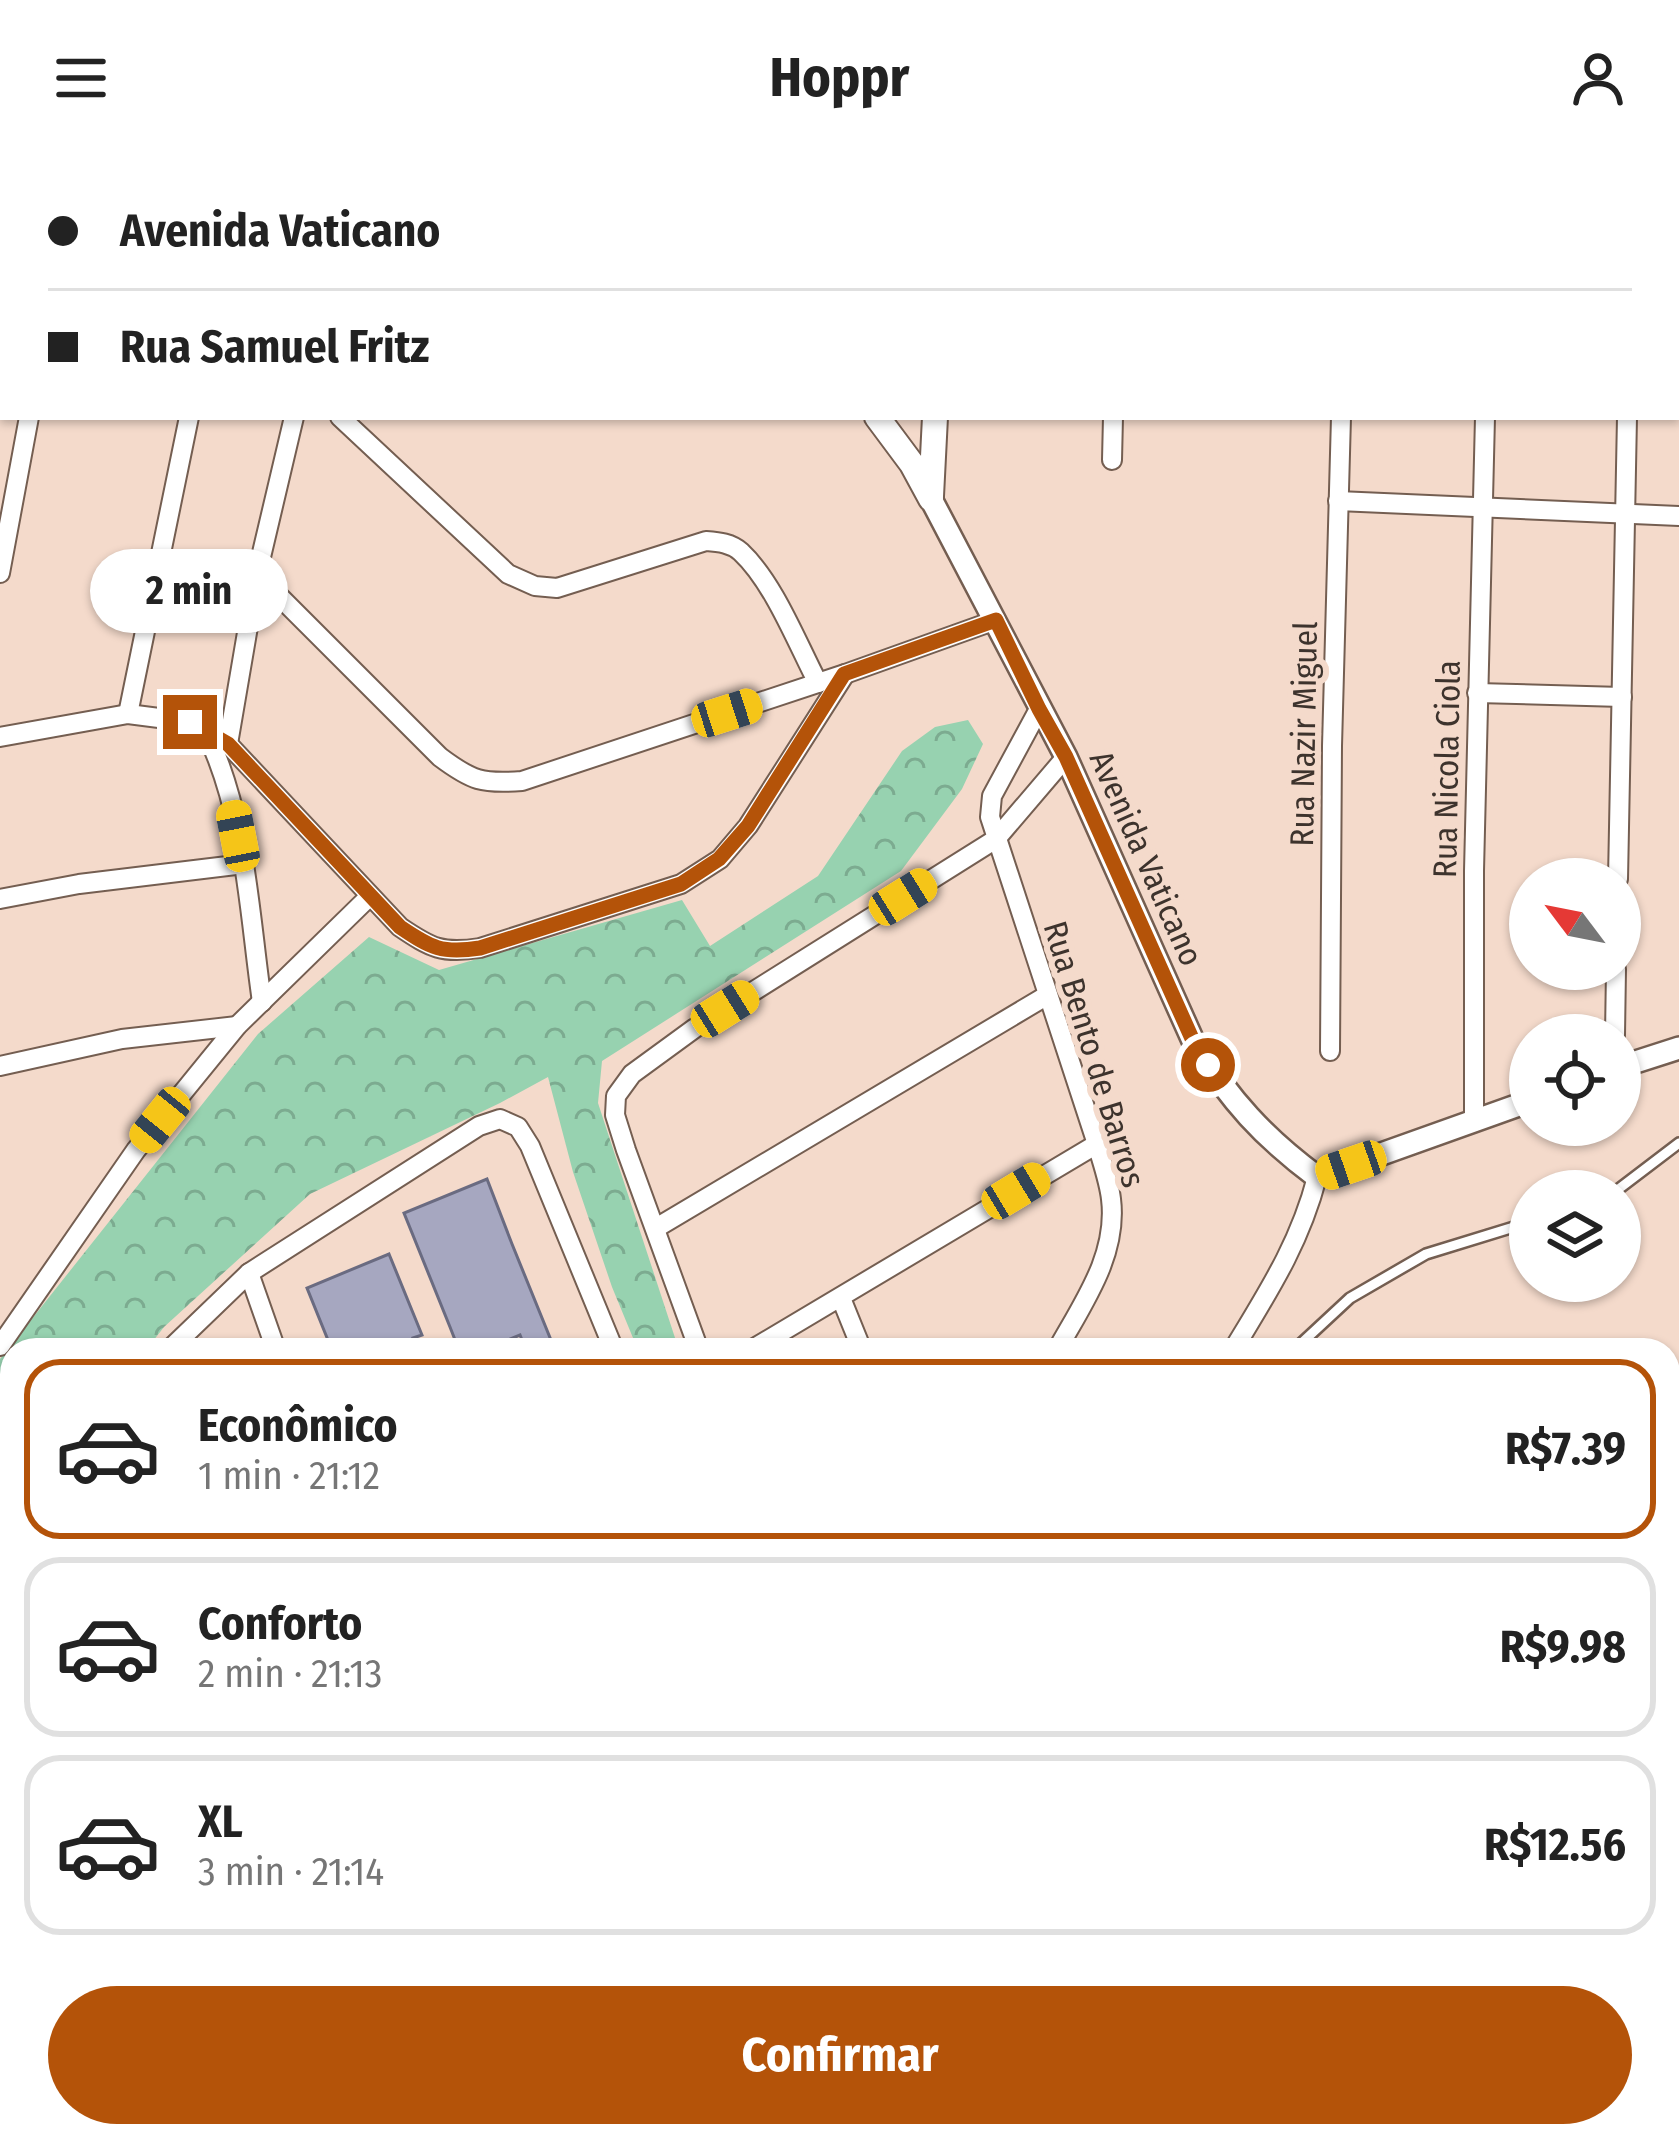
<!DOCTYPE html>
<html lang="pt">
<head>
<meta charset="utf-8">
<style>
  body { margin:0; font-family:"Fira Sans Condensed",sans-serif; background:#f2f2f2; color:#222; height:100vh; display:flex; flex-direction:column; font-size:45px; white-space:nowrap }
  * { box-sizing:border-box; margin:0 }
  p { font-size:39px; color:#767676 }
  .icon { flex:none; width:66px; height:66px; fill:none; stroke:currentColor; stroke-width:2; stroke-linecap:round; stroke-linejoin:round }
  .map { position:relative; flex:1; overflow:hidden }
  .drawer { position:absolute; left:0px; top:1182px; width:1680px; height:810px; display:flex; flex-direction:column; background:#fff; border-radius:36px 36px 0 0; box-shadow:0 3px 9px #0004 }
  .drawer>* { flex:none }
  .banner { position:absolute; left:0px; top:0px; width:1680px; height:264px; box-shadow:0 3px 9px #0004; display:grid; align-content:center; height:264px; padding:0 48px; background:#fff }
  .needle { width:78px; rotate:302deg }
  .buttons { position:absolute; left:1509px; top:702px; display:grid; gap:24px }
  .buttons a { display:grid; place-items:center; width:132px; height:132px; border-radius:50%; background:#fff; box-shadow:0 3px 9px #0004; font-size:60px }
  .end { position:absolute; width:54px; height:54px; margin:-27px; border:15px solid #b45309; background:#fff; box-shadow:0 0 0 6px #fff }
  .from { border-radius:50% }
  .bubble { position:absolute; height:84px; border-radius:42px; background:#fff; box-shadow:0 3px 9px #0004; font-size:39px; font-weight:700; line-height:84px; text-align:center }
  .car { position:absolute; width:36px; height:72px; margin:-36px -18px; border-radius:15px; box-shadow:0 0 9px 3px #0007; background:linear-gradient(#f5c518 24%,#345 0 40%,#f5c518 0 76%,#345 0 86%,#f5c518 0) }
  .banner b { display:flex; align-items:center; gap:42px; height:114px; font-size:45px }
  .banner b+b { border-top:3px solid #e0e0e0 }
  .banner i { width:30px; height:30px; background:#222 }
  ul { padding:21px 0 0; list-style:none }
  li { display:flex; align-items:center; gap:36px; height:180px; margin:0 24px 18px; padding:0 24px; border:6px solid #e0e0e0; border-radius:36px }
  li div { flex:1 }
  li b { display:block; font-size:45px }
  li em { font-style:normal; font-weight:700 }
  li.active { border-color:#b45309 }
  li>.icon { width:108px; height:108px; stroke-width:1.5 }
  .cta { display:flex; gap:24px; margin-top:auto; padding:24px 48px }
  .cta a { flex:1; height:138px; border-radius:72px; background:#b45309; color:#fff; font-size:48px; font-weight:700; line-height:138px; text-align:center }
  header { display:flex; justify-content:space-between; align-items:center; height:156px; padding:0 48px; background:#fff; font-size:54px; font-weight:700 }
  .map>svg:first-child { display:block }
</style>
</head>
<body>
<header><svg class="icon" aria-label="menu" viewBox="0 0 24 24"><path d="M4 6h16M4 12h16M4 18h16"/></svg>Hoppr<svg class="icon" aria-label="person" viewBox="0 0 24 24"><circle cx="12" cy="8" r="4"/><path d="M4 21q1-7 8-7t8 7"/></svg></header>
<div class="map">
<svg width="1679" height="1992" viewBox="0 0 1679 1992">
  <defs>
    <pattern id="forest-crowns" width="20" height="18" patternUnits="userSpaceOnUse" patternTransform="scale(3)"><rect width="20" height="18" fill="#97d2b0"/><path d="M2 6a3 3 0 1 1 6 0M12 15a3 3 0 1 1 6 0" fill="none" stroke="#7cab90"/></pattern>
  </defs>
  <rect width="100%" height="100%" fill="#f4dacb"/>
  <!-- forest -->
  <g fill="url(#forest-crowns)">
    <path d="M968,564L983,588L962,633L901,715L602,905L598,947L679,1194H638L612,1131L573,1016L548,921L500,947L310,1038L164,1171L146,1194H12V1358L0,1371V1203L258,878L369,781L439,814L682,744L710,790L818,720L902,595L935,571Z"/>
    <path d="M0,1787L12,1790V1980H214L225,1992H0Z"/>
  </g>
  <!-- building -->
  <g fill="#a6a7c0" stroke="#6a6b81" stroke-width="3">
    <path d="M487,1023L512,1088L555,1194H526L520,1179L484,1194H459L450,1171L404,1057Z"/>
    <path d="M389,1098L422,1179L413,1182L418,1194H332L307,1132Z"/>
  </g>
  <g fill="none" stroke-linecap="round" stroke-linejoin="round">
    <defs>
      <g id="service">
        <path d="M1616,1035L1679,987"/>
        <path d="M1294,1194L1350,1142L1426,1098L1530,1066"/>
        <path d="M1668,1321L1679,1323"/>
        <path d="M1347,1992L1349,1980"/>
      </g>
      <g id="minor">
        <path d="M107,3V0"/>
        <path d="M254,3V0"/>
        <path d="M414,3V0"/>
        <path d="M579,3V0"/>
        <path d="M1119,3V0"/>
        <path d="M1295,3V0"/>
        <path d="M1350,3V0"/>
        <path d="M1494,3V0"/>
        <path d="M1631,3V0"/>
        <path d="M340,261L508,418L535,430L557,432L706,385C719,386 731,387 741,396C774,427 797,487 818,527"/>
        <path d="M1112,304L1113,261"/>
        <path d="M1338,345L1679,360"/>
        <path d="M0,417L29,261"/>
        <path d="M257,418L440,601C472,625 482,628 522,625L845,518L996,464"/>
        <path d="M1477,537L1622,541"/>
        <path d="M1039,553L992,640L990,661L1097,988C1102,1006 1109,1025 1111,1043C1118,1099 1083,1147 1057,1194"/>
        <path d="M128,558L189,261"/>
        <path d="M206,576C246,659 249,756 262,846"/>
        <path d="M0,581L128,558L190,566L228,588L400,771C431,792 442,798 480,792L681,728L720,703L748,670L845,518"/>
        <path d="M228,588L257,418L294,261"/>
        <path d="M1618,723L1627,261"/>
        <path d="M0,743L79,728L244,708"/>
        <path d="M1615,879L1616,813"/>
        <path d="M1330,895L1332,590L1341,261"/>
        <path d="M0,910L122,883L237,870"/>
        <path d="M1474,966V715L1485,261"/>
        <path d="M656,1072L1046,840"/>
        <path d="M249,1117L276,1194"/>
        <path d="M841,1142L862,1194"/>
        <path d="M0,1190L136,994L237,870L370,740"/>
        <path d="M169,1194L249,1117L479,970L500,963L518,971L530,990L614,1194"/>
        <path d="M699,1194L626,994L615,959L616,940L632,918L695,872L996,683L1066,601"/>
        <path d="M751,1194L1097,988"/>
        <path d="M1233,1194C1268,1136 1300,1087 1317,1021"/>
        <path d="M0,1407L12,1392"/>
        <path d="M0,1693L12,1699"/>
        <path d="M318,1980L327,1992"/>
        <path d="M551,1980L555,1992"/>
        <path d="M737,1980L742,1992"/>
        <path d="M899,1980L904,1992"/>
        <path d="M1276,1980L1277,1992"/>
        <path d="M614,1992L644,1980"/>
        <path d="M1154,1992L1157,1980"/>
      </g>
      <g id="tertiary">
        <path d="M767,3V0"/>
        <path d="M931,343L1066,601L1194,887C1230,944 1263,981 1317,1021L1530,945"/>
        <path d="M1620,911L1679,892"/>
      </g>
      <g id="secondary">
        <path d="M948,3V0"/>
        <path d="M0,24L3,27"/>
        <path d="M0,105L3,101"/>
        <path d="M877,261L912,308L931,343"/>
        <path d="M931,340L935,261"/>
      </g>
    </defs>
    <!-- service casing -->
    <use href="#service" stroke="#745e51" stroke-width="14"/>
    <!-- minor casing -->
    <use href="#minor" stroke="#745e51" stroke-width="22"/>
    <!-- tertiary casing -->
    <use href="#tertiary" stroke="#745e51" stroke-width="26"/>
    <!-- secondary casing -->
    <use href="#secondary" stroke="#745e51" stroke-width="28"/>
    <!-- service -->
    <use href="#service" stroke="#fff" stroke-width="9"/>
    <!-- minor -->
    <use href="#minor" stroke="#fff" stroke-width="18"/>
    <!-- tertiary -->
    <use href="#tertiary" stroke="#fff" stroke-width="21"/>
    <!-- secondary -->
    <use href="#secondary" stroke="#fff" stroke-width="24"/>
  </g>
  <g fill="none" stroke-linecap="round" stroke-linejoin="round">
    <!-- route -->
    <path stroke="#b45309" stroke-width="15" d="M190,566L228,588L400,771C431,792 442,798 480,792L681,728L719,703L748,670L844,518L996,464L1039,553L1066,601L1194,887L1208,909"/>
  </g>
  <g text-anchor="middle" stroke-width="12" stroke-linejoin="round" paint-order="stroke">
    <!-- street labels -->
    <g font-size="33" fill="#3d332d" stroke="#f4dacb">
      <text transform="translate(1303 578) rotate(-89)" y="12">Rua Nazir Miguel</text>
      <text transform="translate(1446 613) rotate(-89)" y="12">Rua Nicola Ciola</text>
      <text transform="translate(1147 702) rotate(66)" y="12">Avenida Vaticano</text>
      <text transform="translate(1095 898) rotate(73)" y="12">Rua Bento de Barros</text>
    </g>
  </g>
</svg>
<div class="buttons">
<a><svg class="needle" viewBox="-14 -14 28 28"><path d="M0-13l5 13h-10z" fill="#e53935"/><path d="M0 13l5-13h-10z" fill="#767676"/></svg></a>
<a><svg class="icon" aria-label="locate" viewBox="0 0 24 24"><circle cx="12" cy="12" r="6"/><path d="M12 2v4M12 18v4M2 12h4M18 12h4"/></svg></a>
<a><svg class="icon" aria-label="layers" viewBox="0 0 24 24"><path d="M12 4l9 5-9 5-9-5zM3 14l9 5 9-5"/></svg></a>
</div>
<i class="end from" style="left:1208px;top:909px"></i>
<i class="end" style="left:190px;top:566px"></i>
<div class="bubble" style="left:90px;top:393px;width:198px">2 min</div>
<i class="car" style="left:727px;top:557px;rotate:72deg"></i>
<i class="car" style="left:238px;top:680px;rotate:349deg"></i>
<i class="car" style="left:903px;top:741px;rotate:58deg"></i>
<i class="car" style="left:725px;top:853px;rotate:58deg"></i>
<i class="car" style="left:160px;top:964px;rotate:219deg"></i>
<i class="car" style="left:1351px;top:1009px;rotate:251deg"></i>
<i class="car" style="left:1016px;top:1035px;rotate:59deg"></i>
<div class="banner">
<b><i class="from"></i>Avenida Vaticano</b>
<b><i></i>Rua Samuel Fritz</b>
</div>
<section class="drawer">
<ul>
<li class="active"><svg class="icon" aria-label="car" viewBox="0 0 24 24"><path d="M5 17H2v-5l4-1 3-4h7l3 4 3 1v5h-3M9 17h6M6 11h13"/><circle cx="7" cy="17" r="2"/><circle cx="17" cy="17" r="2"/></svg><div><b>Econômico</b><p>1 min · 21:12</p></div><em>R$7.39</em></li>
<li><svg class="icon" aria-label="car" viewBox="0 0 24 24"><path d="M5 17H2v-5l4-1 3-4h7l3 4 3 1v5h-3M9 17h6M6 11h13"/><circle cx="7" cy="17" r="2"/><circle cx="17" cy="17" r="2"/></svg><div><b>Conforto</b><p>2 min · 21:13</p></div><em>R$9.98</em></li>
<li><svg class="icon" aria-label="car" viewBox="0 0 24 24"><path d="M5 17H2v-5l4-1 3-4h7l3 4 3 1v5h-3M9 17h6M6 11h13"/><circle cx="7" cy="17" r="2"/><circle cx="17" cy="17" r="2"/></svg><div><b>XL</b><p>3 min · 21:14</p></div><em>R$12.56</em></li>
</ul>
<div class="cta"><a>Confirmar</a></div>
</section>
</div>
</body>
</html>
